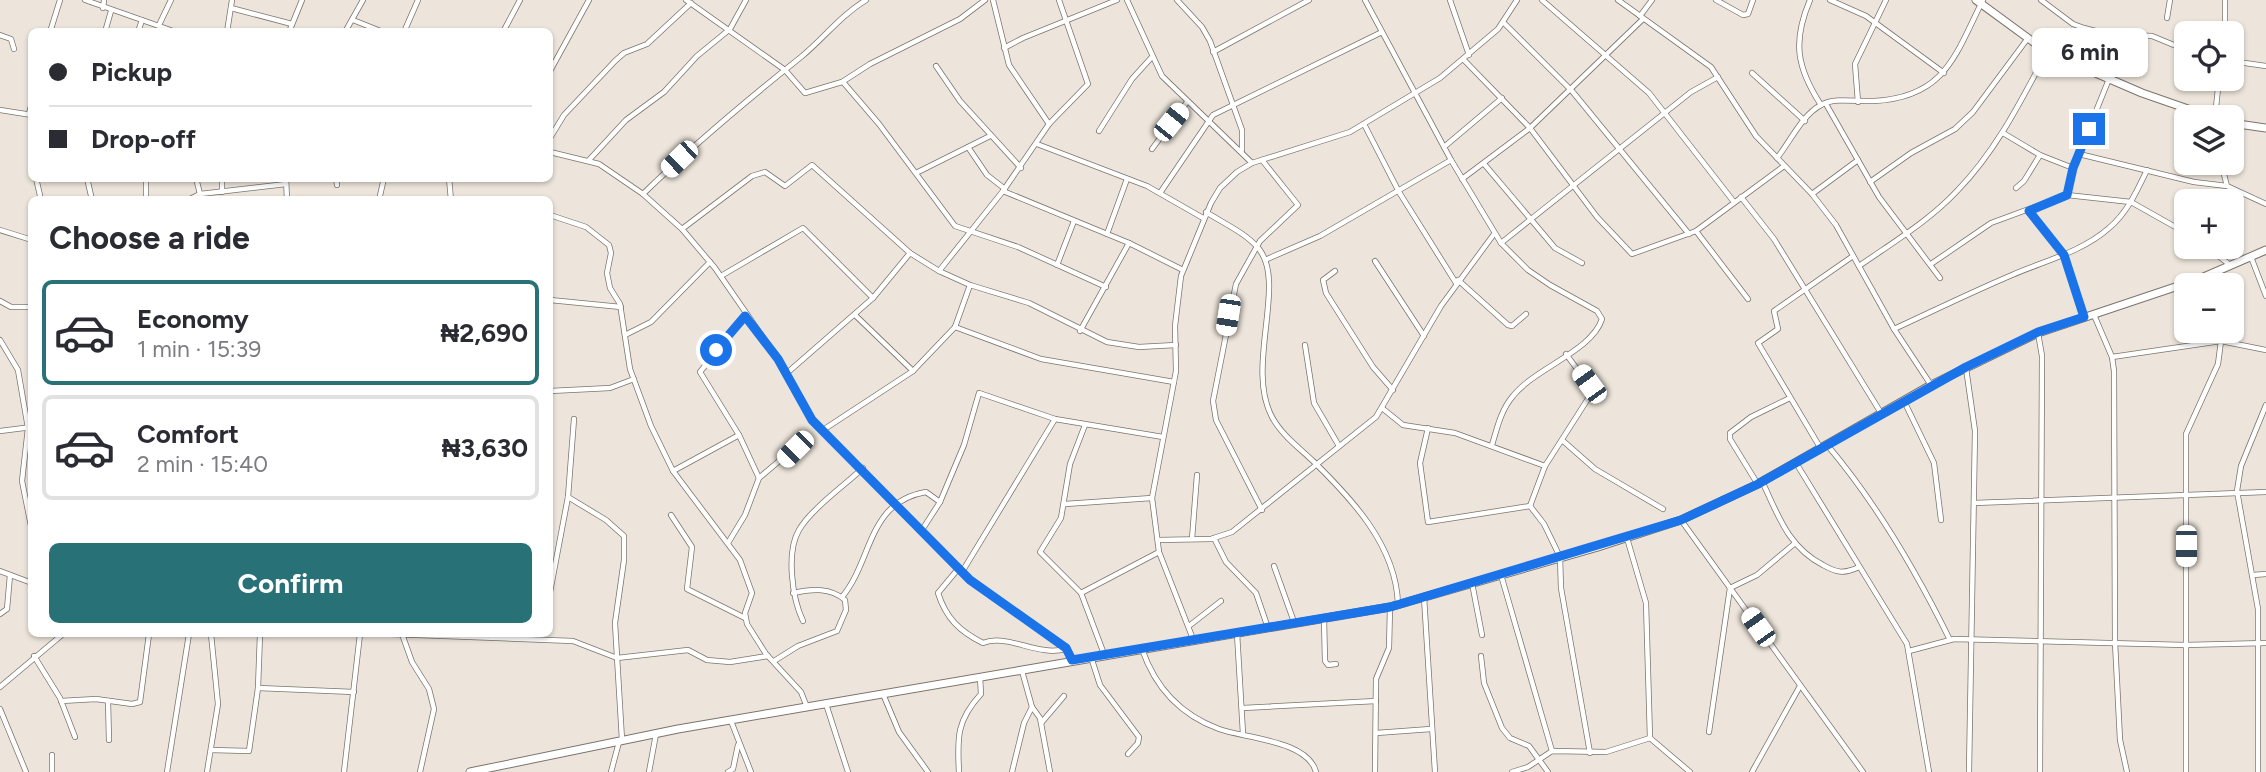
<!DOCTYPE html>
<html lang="en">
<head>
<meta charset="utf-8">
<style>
  body { margin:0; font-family:Figtree,sans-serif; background:#f2f2f3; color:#2b2b33; height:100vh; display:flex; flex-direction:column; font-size:26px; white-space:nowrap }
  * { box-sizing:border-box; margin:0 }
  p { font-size:23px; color:#7c7c81 }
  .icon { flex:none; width:38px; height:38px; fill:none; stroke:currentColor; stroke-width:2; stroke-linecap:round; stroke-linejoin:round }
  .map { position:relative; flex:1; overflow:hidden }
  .drawer { position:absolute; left:28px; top:196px; width:525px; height:441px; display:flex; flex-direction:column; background:#fff; border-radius:10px; box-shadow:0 2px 5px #0004 }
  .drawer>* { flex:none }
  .hud { position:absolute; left:28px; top:28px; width:525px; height:154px; border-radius:10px; box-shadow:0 2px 5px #0004; display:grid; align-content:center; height:154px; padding:0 21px; background:#fff }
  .buttons { position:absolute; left:2174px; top:21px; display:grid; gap:14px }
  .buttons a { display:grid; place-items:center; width:70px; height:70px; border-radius:10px; background:#fff; box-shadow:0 2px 5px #0004; font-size:35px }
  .end { position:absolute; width:32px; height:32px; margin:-16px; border:9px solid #1a73e8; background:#fff; box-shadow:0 0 0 4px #fff }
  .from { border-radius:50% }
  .bubble { position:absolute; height:49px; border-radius:10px; background:#fff; box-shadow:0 2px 5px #0004; font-size:23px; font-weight:700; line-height:49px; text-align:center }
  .car { position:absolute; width:21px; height:42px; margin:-21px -10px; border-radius:9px; box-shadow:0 0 5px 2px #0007; background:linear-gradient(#fff 24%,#345 0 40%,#fff 0 76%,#345 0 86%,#fff 0) }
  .hud b { display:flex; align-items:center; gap:24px; height:66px; font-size:26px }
  .hud b+b { border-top:2px solid #e1e1e2 }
  .hud i { width:18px; height:18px; background:#2b2b33 }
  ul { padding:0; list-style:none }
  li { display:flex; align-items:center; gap:21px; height:105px; margin:0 14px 10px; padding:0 7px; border:4px solid #e1e1e2; border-radius:10px }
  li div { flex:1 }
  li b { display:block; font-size:26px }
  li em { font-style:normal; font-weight:700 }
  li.selected { border-color:#277177 }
  li>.icon { width:63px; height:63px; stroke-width:1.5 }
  h2 { padding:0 21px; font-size:32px; line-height:84px }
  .action { display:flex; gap:14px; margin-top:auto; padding:14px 21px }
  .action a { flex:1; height:80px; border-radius:10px; background:#277177; color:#fff; font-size:28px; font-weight:700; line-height:80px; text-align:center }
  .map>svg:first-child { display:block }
</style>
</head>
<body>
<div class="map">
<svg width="2266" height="772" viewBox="0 0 2266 772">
  <rect width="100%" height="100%" fill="#ede5db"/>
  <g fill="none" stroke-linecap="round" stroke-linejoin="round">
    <defs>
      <g id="street">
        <path d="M85,0L176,32"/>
        <path d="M686,0L785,70L805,93L842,82L870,64L960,19L985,0"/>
        <path d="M993,0L1009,65L1049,124"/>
        <path d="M1127,0L1162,76L1252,163"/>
        <path d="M1177,0L1202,27L1210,41L1242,130V150"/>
        <path d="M1365,0L1451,160L1501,243L1528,270L1550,285L1597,311L1602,319C1592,351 1535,368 1513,396C1501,410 1497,428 1492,445"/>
        <path d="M1450,0L1469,55"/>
        <path d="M1542,0L1649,93L1734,202"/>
        <path d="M1618,0L1711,67L1756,136L1812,194L1836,225L1894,329L1931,385"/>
        <path d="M1716,0L1743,15L1748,14L1753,0"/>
        <path d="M1810,0C1792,42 1797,68 1821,105"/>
        <path d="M1830,0L1866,16L1944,73"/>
        <path d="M2041,0L2073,24L2084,28L2107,34L2152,36L2186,50"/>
        <path d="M103,8L104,0"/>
        <path d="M231,8L292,24"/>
        <path d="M1640,16L1652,0"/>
        <path d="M2167,18L2170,0"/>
        <path d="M353,20L383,32"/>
        <path d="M1503,22L1572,91L1689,234"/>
        <path d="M159,25L171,0"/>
        <path d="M50,32L60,0"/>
        <path d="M105,32L111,11"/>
        <path d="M138,32L142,20"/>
        <path d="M227,32L232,0"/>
        <path d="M289,32L302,0"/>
        <path d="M345,32L363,0"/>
        <path d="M404,32L418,0"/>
        <path d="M503,32L520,0"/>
        <path d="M2225,33V0"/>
        <path d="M0,35L11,39L14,49"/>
        <path d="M1004,48L1023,38L1117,0"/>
        <path d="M1213,52L1309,0"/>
        <path d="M1464,60L1530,128L1597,217L1632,254L1696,231L1784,166"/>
        <path d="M2231,61L2266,66"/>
        <path d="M936,66L960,101L1021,168"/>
        <path d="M550,71L589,0"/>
        <path d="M1752,73L1805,121"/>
        <path d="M843,82L879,124L955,226L1018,247L1106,287"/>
        <path d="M1858,102L1855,64L1886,0"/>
        <path d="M1826,104L1879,197L1940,278"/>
        <path d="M0,110L32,115"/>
        <path d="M29,114L32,102"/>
        <path d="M2215,117L2219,79"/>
        <path d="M1364,124L1399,192L1456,283"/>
        <path d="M1099,131L1132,79L1151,58"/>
        <path d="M2003,133L2040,155L2073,168"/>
        <path d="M550,138L564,115L615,61L624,53L647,44L691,3"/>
        <path d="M1037,144L1147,186L1203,218"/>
        <path d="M968,147L987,175L1005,189"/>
        <path d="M1444,147L1502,98"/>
        <path d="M1152,149L1187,102"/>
        <path d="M550,152L599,164L643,194L682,229L715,268L778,359L812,420L970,580L1066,648L1072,660"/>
        <path d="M2079,154L2194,182L2227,186L2266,204"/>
        <path d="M1777,158C1790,142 1802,115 1821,105C1835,97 1858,102 1874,101C1946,97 1955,55 1983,0"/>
        <path d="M589,160L626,120L664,92L697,56L730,29L746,0"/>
        <path d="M2221,163L2227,186"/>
        <path d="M1485,165L1555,248L1582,263"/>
        <path d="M916,173L990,136"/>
        <path d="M36,178L41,200"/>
        <path d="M87,178L92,200"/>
        <path d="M146,178V200"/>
        <path d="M196,178L200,194"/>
        <path d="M222,178V192"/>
        <path d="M286,178L287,200"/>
        <path d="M336,178L337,185"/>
        <path d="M449,178L451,200"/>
        <path d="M1462,179L1530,128L1643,19"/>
        <path d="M1870,182L1911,153L1955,129L1973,112L2028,38"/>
        <path d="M2016,188L2024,181L2040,155"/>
        <path d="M1003,191L1129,243L1183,270"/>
        <path d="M1160,193L1213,115L1380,33"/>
        <path d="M643,194C693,145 746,101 801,57C824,38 840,16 866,0"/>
        <path d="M1812,194L1858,160"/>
        <path d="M2067,195L2073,168L2109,79"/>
        <path d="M1741,197L1774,239L1881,413"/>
        <path d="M188,200L200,194L286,184"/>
        <path d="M379,200L384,178"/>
        <path d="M2029,211L2064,255L2084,317"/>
        <path d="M1206,212C1223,223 1246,233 1259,249C1287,284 1245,367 1272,417C1281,434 1298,447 1312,460C1351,498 1396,545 1398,604"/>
        <path d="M550,215L586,227L609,245L611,253L607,273L610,288L620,304L630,369L651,426L673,471L740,560L752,593L745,613L747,624L766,654L801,692L807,707"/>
        <path d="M682,229L752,176L765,172L785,186L812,165L910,253L939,271L970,285L1029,303L1107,342L1139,347L1176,345"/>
        <path d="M0,230L32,240"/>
        <path d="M1696,231L1748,299"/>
        <path d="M1107,234L1127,179"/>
        <path d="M1501,243L1691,92L1718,77"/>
        <path d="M2207,247L2230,265"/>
        <path d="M2251,257L2266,296"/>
        <path d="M1265,260L1320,236L1451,160"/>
        <path d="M1375,261L1424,336"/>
        <path d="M1931,264L1991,223L2067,195L2131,202L2186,233"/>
        <path d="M1057,265L1074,221"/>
        <path d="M1859,266C1892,243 1929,221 1957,191C1996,151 2021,101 2047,52"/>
        <path d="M939,271L1003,191L1049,124L1088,84L1059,0"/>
        <path d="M1335,271L1323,280L1326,293L1373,367L1393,390"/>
        <path d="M721,276L803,228L873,298"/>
        <path d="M1458,280L1508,325L1512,326L1526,314"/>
        <path d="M550,300L621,307"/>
        <path d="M0,301L11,307H32"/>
        <path d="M855,315L913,371"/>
        <path d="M2094,315L2112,357L2114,371L2115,642L2120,740L2127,772"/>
        <path d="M955,327L1041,359L1174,382"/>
        <path d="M1894,329C1933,311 1972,292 2012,275C2044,261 2082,252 2109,228C2127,213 2137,191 2147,170"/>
        <path d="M1080,331L1129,243"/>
        <path d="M2038,333L2042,356L2040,772"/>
        <path d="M625,335L651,322L710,262"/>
        <path d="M0,340L18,370L28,428L22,481L32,531"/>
        <path d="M1305,345L1314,403L1339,446"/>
        <path d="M2112,357L2221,341L2266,350"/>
        <path d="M1966,368L1975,431L1969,772"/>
        <path d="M787,373L873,298L910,253"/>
        <path d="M550,391L610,388L634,379"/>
        <path d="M1904,401L1934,463L1941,520"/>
        <path d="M1382,408L1403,425L1455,433L1545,466"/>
        <path d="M1085,425L1070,464L1061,518L1040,552L1081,593L1104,654"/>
        <path d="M1428,428L1420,463L1428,522L1530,506"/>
        <path d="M823,430L913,371L955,327L970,285"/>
        <path d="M0,431L32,427"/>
        <path d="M1562,440L1595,469L1663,509"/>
        <path d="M1828,446C1877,504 1916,571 1950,640"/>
        <path d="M1821,449L1758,343L1778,329L1774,311L1853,256"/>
        <path d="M1796,463L1907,644L1929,772"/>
        <path d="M673,471L739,435"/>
        <path d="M759,478L805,439"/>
        <path d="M1762,481C1778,515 1788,547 1823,565C1837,573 1844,574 1859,567"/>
        <path d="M1757,483L1730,439V433L1751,417L1790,398"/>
        <path d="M568,497L606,520L624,536V560L615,623L622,740"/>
        <path d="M1974,503L2266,492"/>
        <path d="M1065,504L1152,498"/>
        <path d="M1530,506L1544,524L1560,557L1561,588L1590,753"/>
        <path d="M1530,506L1545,466L1591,394V388L1566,354"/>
        <path d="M1262,510L1216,420L1213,401L1236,284L1260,241L1298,205L1262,160"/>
        <path d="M671,515L692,547L687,589L745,618"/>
        <path d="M1681,520L1863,772"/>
        <path d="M922,530L940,502L964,445L979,393L1055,419L1163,437"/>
        <path d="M1214,538L1226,562L1256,593L1268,628"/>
        <path d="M1627,538L1646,603L1650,738L1690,772"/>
        <path d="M1192,539L1197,475"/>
        <path d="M1158,540L1211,539L1232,532L1376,417L1441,306L1494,234"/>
        <path d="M728,543L745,515L759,478L739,435L700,372L745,316"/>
        <path d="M1274,566L1294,622"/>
        <path d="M958,569L938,593C946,618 959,631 983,643C1007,633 1038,657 1065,649"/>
        <path d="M0,571L32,583"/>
        <path d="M962,572L1055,419"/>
        <path d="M1501,575L1552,751"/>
        <path d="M2253,575L2266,574"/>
        <path d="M1472,583L1482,635"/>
        <path d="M550,592L568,497L574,419"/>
        <path d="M1081,593L1159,552"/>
        <path d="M842,597C873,560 867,502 926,492L940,502"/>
        <path d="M1424,597L1435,772"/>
        <path d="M0,614L7,609L10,575"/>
        <path d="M1324,619L1325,661L1328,665L1336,664"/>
        <path d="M803,621C792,598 786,552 799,530C811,509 845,485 863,468"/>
        <path d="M1189,626L1221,601"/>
        <path d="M1237,633L1243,734"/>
        <path d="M391,634L573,641L617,658L688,650L707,660L730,662L768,656"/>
        <path d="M402,634L412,662L429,689L434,709L420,772"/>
        <path d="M1193,639L1159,552L1152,498L1176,371L1175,326L1181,276L1211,203L1220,188L1237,172L1252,163L1350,132L1440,78L1498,29L1517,0"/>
        <path d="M1142,649C1155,687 1181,715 1219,729C1243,738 1308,740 1316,772"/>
        <path d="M1909,651L1954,639L2185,645L2266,643"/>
        <path d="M34,656L60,698L75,737"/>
        <path d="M1481,656L1484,683L1502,728L1510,738L1529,746L1548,772"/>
        <path d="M1091,657L1100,685L1139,737L1138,743L1128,754"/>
        <path d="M774,661L798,646L837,631L846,610L845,600C830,587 811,589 793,593"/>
        <path d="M1022,671L1032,707L1040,718L1050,772"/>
        <path d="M0,687L63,634"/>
        <path d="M258,688L354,692"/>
        <path d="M883,694L899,732L928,772"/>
        <path d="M61,701L96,699L132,704L140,702L149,634"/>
        <path d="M108,701L109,740"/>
        <path d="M826,704L848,772"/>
        <path d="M1243,708L1376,701"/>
        <path d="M0,709L26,772"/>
        <path d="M731,721L751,772"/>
        <path d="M1042,722L1064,696"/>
        <path d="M1709,732L1730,588L1757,575L1794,544"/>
        <path d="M1376,733L1431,729"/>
        <path d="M211,750L249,751L258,688L260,634"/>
        <path d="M52,772V755"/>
        <path d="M167,772L189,634"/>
        <path d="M207,772L218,704L211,634"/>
        <path d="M344,772L360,634"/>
        <path d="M611,772L619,742"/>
        <path d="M649,772L656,734"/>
        <path d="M728,772L733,769L738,745"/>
        <path d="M959,772C957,737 957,720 981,694L980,677"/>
        <path d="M1012,772L1024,723L1032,707"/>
        <path d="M1375,772L1376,679L1389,648L1390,608"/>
        <path d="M1512,772L1528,767L1552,751L1606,752L1650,738"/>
        <path d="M1752,772L1800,686"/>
        <path d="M2186,772V434L2218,364L2221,341L2217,331"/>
        <path d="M2258,772V609L2237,491L2241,466L2266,405"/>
      </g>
      <g id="secondary">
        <path d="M1976,0L2047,52L2142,93L2211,117"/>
        <path d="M2231,123L2266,128"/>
        <path d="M470,772L678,729L1390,607L1598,547L1681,520L1756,485L1931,385L2038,333L2199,279L2266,250"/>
      </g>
    </defs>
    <!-- street casing -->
    <use href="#street" stroke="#7c746c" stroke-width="6"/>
    <!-- secondary casing -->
    <use href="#secondary" stroke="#7c746c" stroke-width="9"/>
    <!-- street -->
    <use href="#street" stroke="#fff" stroke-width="4.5"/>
    <!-- secondary -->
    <use href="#secondary" stroke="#fff" stroke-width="7"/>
  </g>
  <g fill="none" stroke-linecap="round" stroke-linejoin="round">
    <!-- route -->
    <path stroke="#1a73e8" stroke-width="9" d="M716,350L745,316L778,359L812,420L970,580L1066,648L1072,660L1390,607L1681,520L1758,484L1966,367L2038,332L2084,317L2064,255L2029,211L2067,195L2073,168L2089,129"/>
  </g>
</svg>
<div class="buttons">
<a><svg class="icon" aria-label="locate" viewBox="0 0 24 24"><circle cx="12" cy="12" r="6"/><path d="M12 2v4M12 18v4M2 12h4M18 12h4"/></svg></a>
<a><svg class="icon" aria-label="layers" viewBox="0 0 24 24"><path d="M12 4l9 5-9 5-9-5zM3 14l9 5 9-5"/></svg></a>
<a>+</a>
<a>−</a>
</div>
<i class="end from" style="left:716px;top:350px"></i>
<i class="end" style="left:2089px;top:129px"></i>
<div class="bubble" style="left:2032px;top:28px;width:116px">6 min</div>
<i class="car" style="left:1171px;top:122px;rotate:39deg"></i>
<i class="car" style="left:679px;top:159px;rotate:226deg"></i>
<i class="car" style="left:1228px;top:315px;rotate:189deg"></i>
<i class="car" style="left:1589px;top:384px;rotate:324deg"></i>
<i class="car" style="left:795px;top:449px;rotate:225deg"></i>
<i class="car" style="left:2186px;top:546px;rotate:180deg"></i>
<i class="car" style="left:1758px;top:627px;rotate:325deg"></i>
<div class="hud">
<b><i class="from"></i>Pickup</b>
<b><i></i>Drop-off</b>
</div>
<section class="drawer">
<h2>Choose a ride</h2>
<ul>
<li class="selected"><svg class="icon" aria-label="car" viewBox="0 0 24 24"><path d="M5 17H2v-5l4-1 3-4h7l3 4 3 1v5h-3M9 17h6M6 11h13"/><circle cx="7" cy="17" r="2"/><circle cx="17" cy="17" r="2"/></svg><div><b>Economy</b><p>1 min · 15:39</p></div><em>₦2,690</em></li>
<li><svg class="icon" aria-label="car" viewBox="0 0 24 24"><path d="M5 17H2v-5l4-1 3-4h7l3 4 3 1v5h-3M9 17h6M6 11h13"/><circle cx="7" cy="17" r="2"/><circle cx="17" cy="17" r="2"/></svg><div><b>Comfort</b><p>2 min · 15:40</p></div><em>₦3,630</em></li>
</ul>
<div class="action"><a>Confirm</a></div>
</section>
</div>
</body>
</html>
